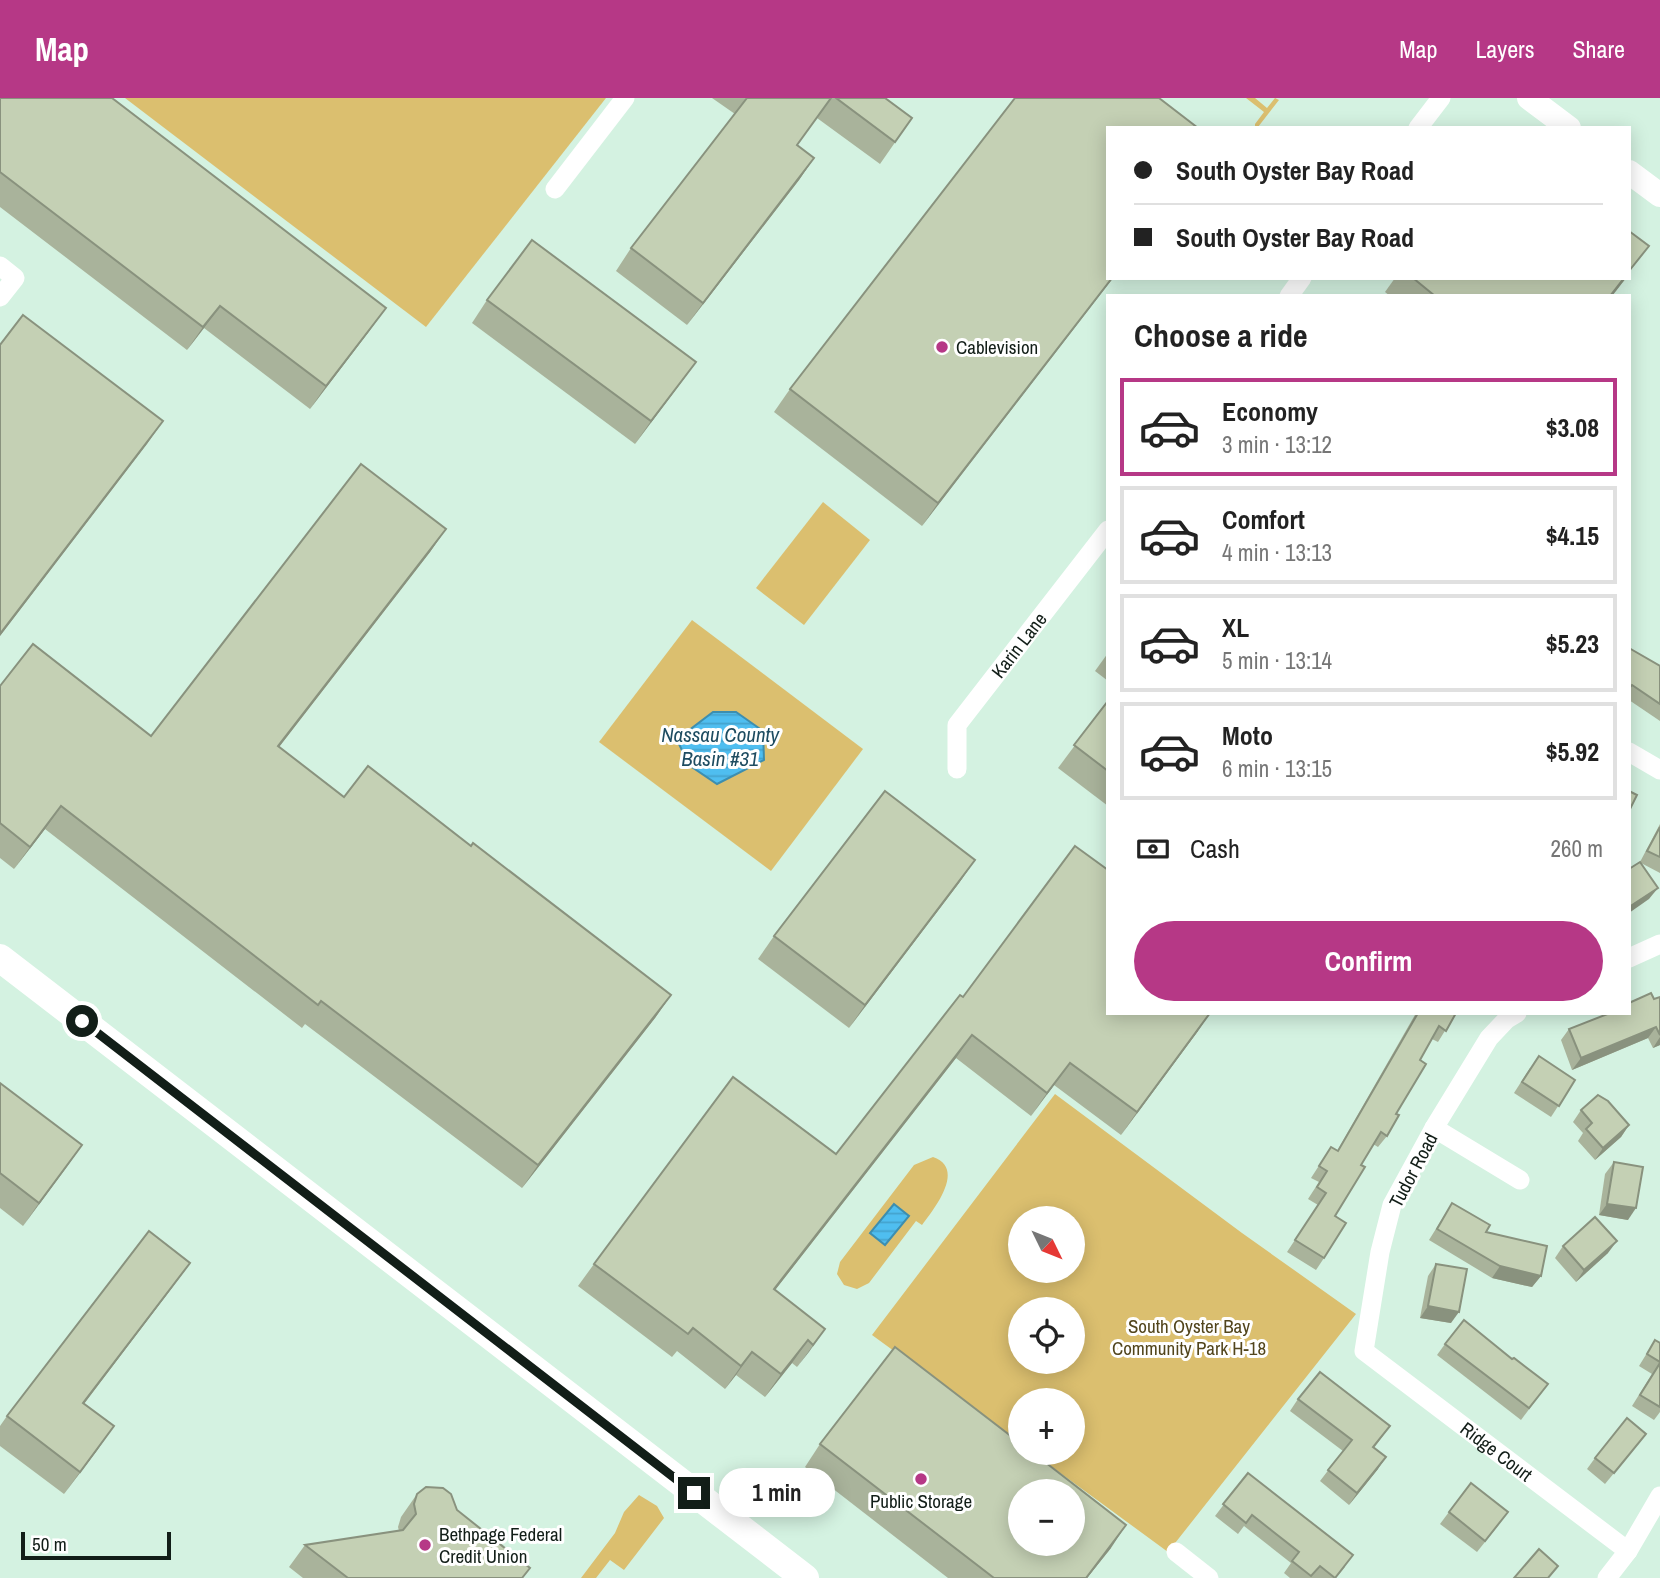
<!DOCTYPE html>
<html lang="en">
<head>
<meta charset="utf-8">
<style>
  body { margin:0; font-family:"Archivo Narrow",sans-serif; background:#f2f2f2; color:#222; height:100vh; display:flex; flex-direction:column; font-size:26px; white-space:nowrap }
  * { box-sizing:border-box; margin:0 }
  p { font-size:23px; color:#767676 }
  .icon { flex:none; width:38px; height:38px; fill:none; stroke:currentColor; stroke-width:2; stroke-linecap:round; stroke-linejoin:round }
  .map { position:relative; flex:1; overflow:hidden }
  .sheet { position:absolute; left:1106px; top:196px; width:525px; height:721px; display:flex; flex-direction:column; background:#fff; border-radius:0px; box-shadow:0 4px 18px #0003 }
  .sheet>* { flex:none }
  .top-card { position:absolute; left:1106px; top:28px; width:525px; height:154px; border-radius:0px; box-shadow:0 4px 18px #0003; display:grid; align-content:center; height:154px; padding:0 28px; background:#fff }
  .needle { width:46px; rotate:133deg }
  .controls { position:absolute; left:1008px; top:1108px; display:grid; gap:14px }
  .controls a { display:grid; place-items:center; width:77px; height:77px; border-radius:50%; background:#fff; box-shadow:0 4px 18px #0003; font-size:35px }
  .scale { position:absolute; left:21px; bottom:18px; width:150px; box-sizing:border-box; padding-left:7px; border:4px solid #121e18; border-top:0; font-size:19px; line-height:24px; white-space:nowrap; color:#121e18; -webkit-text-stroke:5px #fff; paint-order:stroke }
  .end { position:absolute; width:32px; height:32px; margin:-16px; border:9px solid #121e18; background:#fff; box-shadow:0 0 0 4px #fff }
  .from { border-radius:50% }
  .bubble { position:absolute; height:49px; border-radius:24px; background:#fff; box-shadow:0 4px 18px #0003; font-size:23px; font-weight:700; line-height:49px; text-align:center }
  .top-card b { display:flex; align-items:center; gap:24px; height:66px; font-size:26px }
  .top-card b+b { border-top:2px solid #e0e0e0 }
  .top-card i { width:18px; height:18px; background:#222 }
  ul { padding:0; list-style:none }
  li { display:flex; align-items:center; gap:21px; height:98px; margin:0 14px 10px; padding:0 14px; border:4px solid #e0e0e0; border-radius:0px }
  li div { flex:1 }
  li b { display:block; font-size:26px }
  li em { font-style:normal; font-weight:700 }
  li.current { border-color:#b63886 }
  li>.icon { width:63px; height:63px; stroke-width:1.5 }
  h2 { padding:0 28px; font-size:32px; line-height:84px }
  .pay { display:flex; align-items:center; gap:18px; height:77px; padding:0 28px; font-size:26px }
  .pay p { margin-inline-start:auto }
  .button { display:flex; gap:14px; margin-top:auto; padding:14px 28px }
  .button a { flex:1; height:80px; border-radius:42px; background:#b63886; color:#fff; font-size:28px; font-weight:700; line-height:80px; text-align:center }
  header { display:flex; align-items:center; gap:42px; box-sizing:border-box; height:98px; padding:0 35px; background:#b63886; color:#fff }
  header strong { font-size:33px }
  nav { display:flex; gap:38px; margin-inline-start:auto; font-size:24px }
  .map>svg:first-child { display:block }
</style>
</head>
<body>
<header>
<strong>Map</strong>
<nav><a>Map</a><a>Layers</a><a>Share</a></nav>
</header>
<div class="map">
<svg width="1660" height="1480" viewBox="0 0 1660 1480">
  <defs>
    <pattern id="water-rules" width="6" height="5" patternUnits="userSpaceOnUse" patternTransform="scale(1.75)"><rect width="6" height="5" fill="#4fbef0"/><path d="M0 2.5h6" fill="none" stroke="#44a3cd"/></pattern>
  </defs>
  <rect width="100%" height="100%" fill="#d4f2e1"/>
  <!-- green -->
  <g fill="#dbbf6f" fill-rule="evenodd">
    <path d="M125,0H606L426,229Z"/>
    <path d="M1246,0H1255L1267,10L1275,0L1279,2L1258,29H1255V26L1264,14Z"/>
    <path d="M823,404L870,442L804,527L756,490Z"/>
    <path d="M692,522L863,651L771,773L599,644Z"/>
    <path d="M1055,996L1242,1135L1356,1216L1168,1454L1033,1355L1073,1354V1302H1020V1345L872,1237ZM1020,1120H1073V1172H1020ZM1020,1211H1073V1264H1020Z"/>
    <path d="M933,1059C966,1070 935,1110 922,1127L916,1123L869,1185L857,1191L844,1187L837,1176L840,1164L914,1067Z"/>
    <path d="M639,1397L657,1408L664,1420L624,1472L610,1462L596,1480H581L615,1435L624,1414Z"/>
  </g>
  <!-- water -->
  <g fill="url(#water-rules)" stroke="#3d8eaf" stroke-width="2">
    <path d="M713,614H736L763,633L764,662L717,686L689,667L679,646L688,633Z"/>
    <path d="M894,1106L909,1118L885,1147L870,1135Z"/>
  </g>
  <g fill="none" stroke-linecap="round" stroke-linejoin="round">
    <!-- minor -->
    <g stroke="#fff" stroke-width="19">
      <path d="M1418,30L1441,0"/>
      <path d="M555,91L625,0"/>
      <path d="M0,168L15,180L0,199"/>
      <path d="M1289,198L1302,180"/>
      <path d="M1629,654L1660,672"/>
      <path id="s1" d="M957,671V627L1108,432"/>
      <path d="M1629,860L1660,846"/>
      <path id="s2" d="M1517,915L1507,921L1489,940L1434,1030L1392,1107L1380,1154L1364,1253L1628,1453"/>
      <path d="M1434,1030L1520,1082"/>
      <path d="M1176,1454L1209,1480"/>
      <path d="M1607,1480L1628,1453L1660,1398"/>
    </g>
    <!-- tertiary -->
    <g stroke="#fff" stroke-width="24">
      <path d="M1529,0L1569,30"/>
      <path d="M1629,74L1660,97"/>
    </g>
    <!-- secondary -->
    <path stroke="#fff" stroke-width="28" d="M0,860L805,1480"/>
  </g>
  <!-- wall -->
  <g fill="#a9b39b">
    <path d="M0,0L370,232L310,311L204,230L187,252L0,109Z"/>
    <path d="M712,0H885L912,20L880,66L817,20L797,47L814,60L799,82L687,227L616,173L631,150L735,16Z"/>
    <path d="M1108,30V180L922,428L774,314L790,291Z"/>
    <path d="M1395,180H1626L1612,198H1390L1385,194Z"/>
    <path d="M487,202L696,264L635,346L472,225Z"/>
    <path d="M446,431L430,454L279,649L344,699L471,748L671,897L655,920L522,1090L305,926L302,930L45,731L14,771L0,760V588L151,638Z"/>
    <path d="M1629,550L1660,568V623L1629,602Z"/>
    <path d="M1108,555V583L1095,573Z"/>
    <path d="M1108,603V708L1058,670Z"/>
    <path d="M1660,726V775L1641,765L1649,801L1640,764Z"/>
    <path d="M975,762L959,785L849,930L758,861L774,838Z"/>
    <path d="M963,899L1108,915L1198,933L1121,1037L1054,987L1031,1018L956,960L775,1192L825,1231L797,1269L792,1265L765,1299L736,1277L725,1291L677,1253L672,1259L578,1188L594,1166L836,1056Z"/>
    <path d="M1660,899V947L1653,950L1648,940L1572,972L1561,942L1569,931Z"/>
    <path d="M1416,915H1456L1438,944L1432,941L1420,962L1387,1038L1378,1049L1373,1046L1361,1067L1335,1118L1324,1160L1316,1172L1287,1154L1318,1107L1308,1101L1319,1084L1311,1080L1331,1049L1337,1053Z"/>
    <path d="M1530,970L1575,982L1551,1019L1514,995Z"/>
    <path d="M0,985L82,1047L23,1128L0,1110Z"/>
    <path d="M1581,1012L1629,1027L1621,1039L1595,1062L1578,1043L1583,1035L1573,1024Z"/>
    <path d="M1614,1064L1628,1122L1599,1117L1605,1076Z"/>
    <path d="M1452,1105L1486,1134L1541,1178L1532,1189L1492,1180L1429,1142Z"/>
    <path d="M1563,1148L1608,1155L1576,1184L1555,1160Z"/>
    <path d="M1436,1166L1451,1225L1420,1220L1428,1178Z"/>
    <path d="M174,1187L84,1306L98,1351L64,1396L0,1348V1328L7,1318Z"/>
    <path d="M1655,1242L1660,1245V1314L1654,1322L1632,1308L1652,1276L1639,1268Z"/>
    <path d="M1445,1246L1512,1261L1548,1286L1521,1322L1437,1257Z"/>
    <path d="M1298,1301L1390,1328L1374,1350L1378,1371L1349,1407L1320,1383L1343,1353L1290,1313Z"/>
    <path d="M1646,1336L1605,1386L1587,1371L1595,1360Z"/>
    <path d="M820,1346L1111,1450L1087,1480H948L805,1369Z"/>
    <path d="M1248,1375L1345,1469L1336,1480H1290L1284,1475L1291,1465L1244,1428L1238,1436L1215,1418Z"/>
    <path d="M417,1396L457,1412L523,1480H303L289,1469L305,1447L399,1433L398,1429L401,1419Z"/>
    <path d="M1449,1414L1500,1425L1477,1454L1440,1426Z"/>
  </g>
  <!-- shaded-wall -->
  <g fill="#89927e">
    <path d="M814,60L799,82L687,227L703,205Z"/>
    <path d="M1112,180H1113L922,428L938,405Z"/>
    <path d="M1624,180H1626L1612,198H1610Z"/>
    <path d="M220,208L204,230L187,252L203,229Z"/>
    <path d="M386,210L370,232L310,311L326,288Z"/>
    <path d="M696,264L680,286L635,346L651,323Z"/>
    <path d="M163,323L147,346L0,538V536Z"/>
    <path d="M446,431L430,454L262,671L278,648Z"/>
    <path d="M61,708L45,731L14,771L30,749Z"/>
    <path d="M975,762L959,785L849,930L865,907Z"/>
    <path d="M1658,790L1649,801L1629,815V809Z"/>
    <path d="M671,897L655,920L522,1090L538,1067Z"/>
    <path d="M1210,915L1198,933L1121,1037L1137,1014Z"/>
    <path d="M1656,929L1648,940L1572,972L1581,960Z"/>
    <path d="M972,937L956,960L758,1214L774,1191Z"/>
    <path d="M1660,939V947L1653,950Z"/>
    <path d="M1070,965L1054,987L1031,1018L1047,995Z"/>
    <path d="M1629,1027L1621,1039L1595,1062L1603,1050Z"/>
    <path d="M82,1047L66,1070L23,1128L39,1105Z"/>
    <path d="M1607,1106L1636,1110L1628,1122L1599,1117Z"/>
    <path d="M1617,1143L1608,1155L1576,1184L1584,1172Z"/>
    <path d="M190,1165L174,1187L67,1328L83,1305Z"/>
    <path d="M1500,1168L1541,1178L1532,1189L1492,1180Z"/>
    <path d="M1428,1208L1459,1214L1451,1225L1420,1220Z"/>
    <path d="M825,1231L809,1254L797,1269L813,1247Z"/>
    <path d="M808,1242L792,1265L765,1299L781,1276Z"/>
    <path d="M752,1254L736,1277L725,1291L741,1268Z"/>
    <path d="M114,1328L98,1351L64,1396L80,1374Z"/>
    <path d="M1386,1359L1378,1371L1349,1407L1357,1395Z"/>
    <path d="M1126,1427L1111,1450L1087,1480H1086Z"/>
  </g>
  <!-- building -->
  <g fill="#c4d0b4" stroke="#89927e" stroke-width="2" fill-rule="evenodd">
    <path d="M0,0H112L386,210L326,288L220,208L203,229L0,74Z"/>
    <path d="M747,0H831L797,47L814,60L703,205L631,150Z"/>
    <path d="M836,0H885L912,20L895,44Z"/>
    <path d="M1015,0H1159L1198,30H1108V180H1112L938,405L790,291Z"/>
    <path d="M1629,133L1649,148L1629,173Z"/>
    <path d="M532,142L696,264L651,323L487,202Z"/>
    <path d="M1413,180H1624L1610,198H1435Z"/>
    <path d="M23,217L163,323L0,536V247Z"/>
    <path d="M361,366L446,431L278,648L344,699L368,668L471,748L473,745L671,897L538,1067L321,903L318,907L61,708L30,749L0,725V588L33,546L151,638Z"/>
    <path d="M1629,550L1660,568V606L1632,587L1629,590Z"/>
    <path d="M1108,603V673L1074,647Z"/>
    <path d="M885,693L975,762L865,907L774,838Z"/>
    <path d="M1629,693L1637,697L1629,713Z"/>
    <path d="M1660,729V759L1647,753Z"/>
    <path d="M1075,748L1108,772V915H1210L1137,1014L1070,965L1047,995L972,937L774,1191L825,1231L813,1247L808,1242L781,1276L752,1254L741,1268L693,1230L688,1236L594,1166L733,979L836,1056L960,897L963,899Z"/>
    <path d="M1640,764L1658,790L1629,809V771Z"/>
    <path d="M1651,895L1654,901L1660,899V937L1656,929L1581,960L1569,931L1610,915H1629V905Z"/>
    <path d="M1418,915H1456L1446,933L1439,928L1420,962L1426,966L1396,1016L1399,1017L1387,1038L1381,1034L1361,1067L1365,1069L1335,1118L1346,1125L1324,1160L1295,1142L1326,1095L1317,1089L1327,1073L1319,1068L1331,1049L1338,1053Z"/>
    <path d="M1539,958L1575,982L1559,1008L1522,984Z"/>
    <path d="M0,985L82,1047L39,1105L0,1075Z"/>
    <path d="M1598,997L1608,1003L1629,1027L1603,1050L1586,1031L1592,1025L1581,1012Z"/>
    <path d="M1614,1064L1643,1069L1636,1110L1607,1106Z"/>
    <path d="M1452,1105L1490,1127L1486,1134L1547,1148L1541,1178L1500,1168L1437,1131Z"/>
    <path d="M1595,1119L1617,1143L1584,1172L1563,1148Z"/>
    <path d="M149,1133L190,1165L83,1305L114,1328L80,1374L7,1318Z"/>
    <path d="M1436,1166L1467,1171L1459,1214L1428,1208Z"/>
    <path d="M1464,1222L1512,1261L1514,1260L1548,1286L1529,1310L1445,1246Z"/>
    <path d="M1655,1242L1660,1245V1264L1647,1256Z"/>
    <path d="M895,1249L1020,1345V1354H1032L1126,1427L1086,1480H994L820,1346ZM1020,1393H1073V1446H1020Z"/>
    <path d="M1660,1265V1309L1640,1297Z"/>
    <path d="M1320,1274L1390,1328L1373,1349L1386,1359L1357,1395L1328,1372L1352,1342L1298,1301Z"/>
    <path d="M1627,1320L1646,1336L1614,1375L1595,1360Z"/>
    <path d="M1248,1375L1353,1457L1335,1480L1320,1468L1311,1478L1292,1463L1299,1454L1252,1417L1246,1425L1223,1406Z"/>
    <path d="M1471,1385L1508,1414L1485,1443L1449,1414Z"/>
    <path d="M426,1389L443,1390L451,1396L457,1412L530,1470L522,1480H348L305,1447L403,1432L416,1416L414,1406L417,1396Z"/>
    <path d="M1539,1451L1558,1468L1548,1480H1514Z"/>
  </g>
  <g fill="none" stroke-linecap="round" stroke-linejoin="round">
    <!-- route -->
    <path stroke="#121e18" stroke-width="9" d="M82,923L694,1395"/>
  </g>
  <!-- markers -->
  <g fill="#b63886" stroke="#fff" stroke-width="2.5">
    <circle cx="942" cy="249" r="7"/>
    <circle cx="921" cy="1381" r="7"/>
    <circle cx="425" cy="1447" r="7"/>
  </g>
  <g text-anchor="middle" stroke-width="6" stroke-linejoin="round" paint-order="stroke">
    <!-- poi labels -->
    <g font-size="19" fill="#121e18" stroke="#fff" text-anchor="start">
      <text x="956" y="256">Cablevision</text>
      <text x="921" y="1410" text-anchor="middle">Public Storage</text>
      <text x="439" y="1443">Bethpage Federal<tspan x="439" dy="22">Credit Union</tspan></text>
    </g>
    <!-- street labels -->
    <g font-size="19" fill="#121e18" stroke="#fff">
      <text dy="7" stroke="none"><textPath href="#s1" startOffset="145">Karin Lane</textPath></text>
      <text transform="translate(1413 1072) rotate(-62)" y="7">Tudor Road</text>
      <text dy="7" stroke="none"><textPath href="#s2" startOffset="546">Ridge Court</textPath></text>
    </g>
    <!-- park labels -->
    <g font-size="19" fill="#52451c" stroke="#fff">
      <text x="1189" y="1235">South Oyster Bay<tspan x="1189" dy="22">Community Park H-18</tspan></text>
    </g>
    <!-- water labels -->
    <g font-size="21" font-style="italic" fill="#1e4c61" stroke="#fff">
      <text x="720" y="644">Nassau County<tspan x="720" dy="24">Basin #31</tspan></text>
    </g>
  </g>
</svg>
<div class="controls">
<a><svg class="needle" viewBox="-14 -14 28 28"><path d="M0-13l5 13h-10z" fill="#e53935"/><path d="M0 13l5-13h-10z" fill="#767676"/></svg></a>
<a><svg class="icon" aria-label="locate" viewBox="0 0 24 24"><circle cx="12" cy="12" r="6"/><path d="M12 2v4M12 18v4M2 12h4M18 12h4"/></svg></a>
<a>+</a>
<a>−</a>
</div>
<div class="scale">50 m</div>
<i class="end from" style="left:82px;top:923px"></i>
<i class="end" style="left:694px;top:1395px"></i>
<div class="bubble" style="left:719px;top:1370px;width:116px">1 min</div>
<div class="top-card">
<b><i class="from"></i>South Oyster Bay Road</b>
<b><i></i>South Oyster Bay Road</b>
</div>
<section class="sheet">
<h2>Choose a ride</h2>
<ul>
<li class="current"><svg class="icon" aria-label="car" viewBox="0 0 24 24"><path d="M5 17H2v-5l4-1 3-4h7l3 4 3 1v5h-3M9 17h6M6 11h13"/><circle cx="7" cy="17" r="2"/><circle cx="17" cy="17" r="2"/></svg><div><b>Economy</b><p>3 min · 13:12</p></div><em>$3.08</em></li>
<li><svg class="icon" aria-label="car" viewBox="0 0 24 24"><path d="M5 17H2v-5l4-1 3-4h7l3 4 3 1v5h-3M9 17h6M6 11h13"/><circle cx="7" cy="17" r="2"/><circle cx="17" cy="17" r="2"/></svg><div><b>Comfort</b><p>4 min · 13:13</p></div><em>$4.15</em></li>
<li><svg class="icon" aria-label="car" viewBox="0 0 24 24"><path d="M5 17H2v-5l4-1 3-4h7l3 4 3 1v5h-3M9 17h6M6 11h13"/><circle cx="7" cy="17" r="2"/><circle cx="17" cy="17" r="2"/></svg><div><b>XL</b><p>5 min · 13:14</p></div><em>$5.23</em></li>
<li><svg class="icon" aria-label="car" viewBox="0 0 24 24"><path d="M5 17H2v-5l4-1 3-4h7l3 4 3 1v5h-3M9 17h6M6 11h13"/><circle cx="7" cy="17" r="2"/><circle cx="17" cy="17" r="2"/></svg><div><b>Moto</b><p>6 min · 13:15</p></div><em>$5.92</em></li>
</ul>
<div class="pay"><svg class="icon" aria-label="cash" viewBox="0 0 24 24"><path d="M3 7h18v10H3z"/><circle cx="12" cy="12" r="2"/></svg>Cash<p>260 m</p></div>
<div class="button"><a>Confirm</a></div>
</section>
</div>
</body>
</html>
